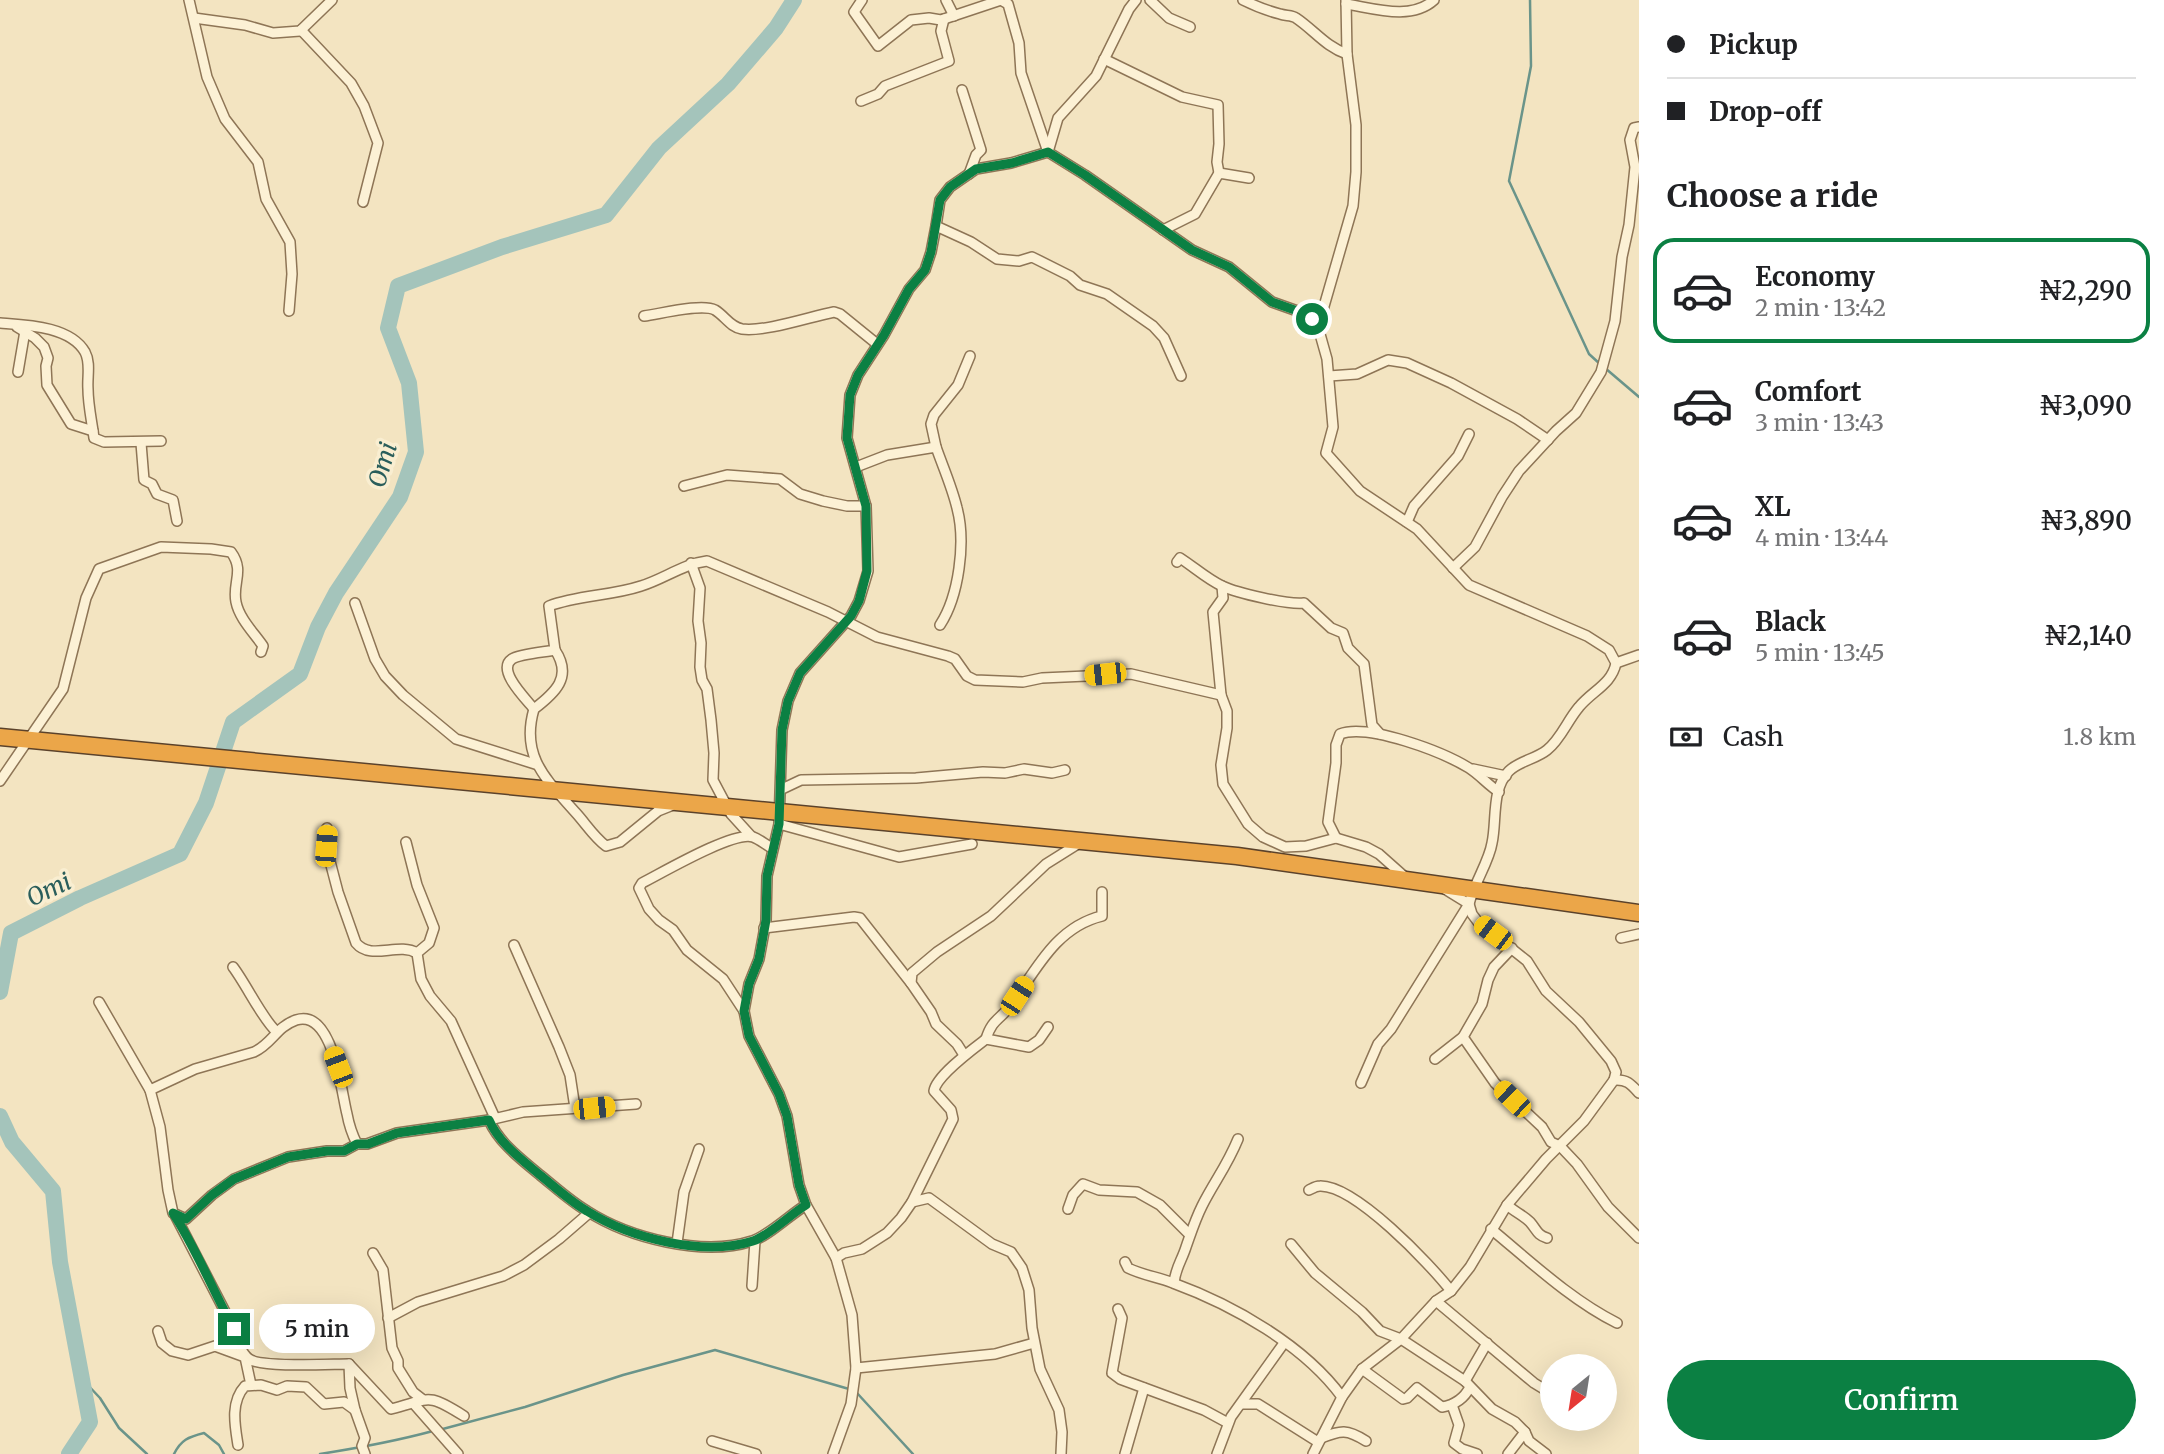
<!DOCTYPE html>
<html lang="en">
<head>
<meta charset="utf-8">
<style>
  body { margin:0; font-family:Merriweather,serif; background:#f6f6f6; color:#202124; height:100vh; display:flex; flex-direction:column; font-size:26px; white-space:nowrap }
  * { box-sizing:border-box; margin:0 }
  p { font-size:23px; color:#757577 }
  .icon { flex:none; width:38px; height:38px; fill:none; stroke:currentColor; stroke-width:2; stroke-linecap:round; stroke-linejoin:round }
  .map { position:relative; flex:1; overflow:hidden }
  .panel { display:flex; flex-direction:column; background:#fff; width:525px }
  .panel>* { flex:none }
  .hud { display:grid; align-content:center; height:154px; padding:0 28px; background:#fff }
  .needle { width:46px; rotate:210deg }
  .fabs { position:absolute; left:1540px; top:1354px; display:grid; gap:14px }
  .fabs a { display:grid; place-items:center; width:77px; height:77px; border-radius:50%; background:#fff; box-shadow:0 7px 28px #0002; font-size:35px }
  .end { position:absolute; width:32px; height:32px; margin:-16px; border:9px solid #0b8043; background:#fff; box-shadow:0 0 0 4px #fff }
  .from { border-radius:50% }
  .bubble { position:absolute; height:49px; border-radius:24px; background:#fff; box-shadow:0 7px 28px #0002; font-size:23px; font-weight:600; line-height:49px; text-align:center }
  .car { position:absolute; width:21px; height:42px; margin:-21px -10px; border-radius:9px; box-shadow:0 0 5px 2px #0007; background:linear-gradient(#f5c518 24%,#345 0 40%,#f5c518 0 76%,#345 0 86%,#f5c518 0) }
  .hud b { display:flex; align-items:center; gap:24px; height:66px; font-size:26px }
  .hud b+b { border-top:2px solid #e0e0e0 }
  .hud i { width:18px; height:18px; background:#202124 }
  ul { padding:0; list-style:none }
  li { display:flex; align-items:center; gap:21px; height:105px; margin:0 14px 10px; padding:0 14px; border:4px solid transparent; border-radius:21px }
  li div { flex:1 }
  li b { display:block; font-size:26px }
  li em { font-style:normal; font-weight:600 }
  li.active { border-color:#0b8043 }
  li>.icon { width:63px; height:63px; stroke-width:1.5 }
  h2 { padding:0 28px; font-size:32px; line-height:84px }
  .pay { display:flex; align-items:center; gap:18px; height:77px; padding:0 28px; font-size:26px }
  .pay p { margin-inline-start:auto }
  .action { display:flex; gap:14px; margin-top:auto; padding:14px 28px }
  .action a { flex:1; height:80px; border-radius:42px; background:#0b8043; color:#fff; font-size:28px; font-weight:600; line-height:80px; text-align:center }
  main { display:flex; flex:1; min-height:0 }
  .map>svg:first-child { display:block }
</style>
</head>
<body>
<main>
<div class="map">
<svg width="1639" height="1454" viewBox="0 0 1639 1454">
  <rect width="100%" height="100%" fill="#f3e4c1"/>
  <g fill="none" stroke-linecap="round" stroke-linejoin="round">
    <!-- stream -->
    <g stroke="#6a948a" stroke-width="2.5">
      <path d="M1530,0L1531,66L1509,181L1589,354L1600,364"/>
      <path d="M1605,368L1639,397"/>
      <path d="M84,1381L100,1398L119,1428L147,1454"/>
      <path d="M857,1393L913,1454"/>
      <path d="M439,1430L525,1407L623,1375L715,1350L849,1389"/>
      <path d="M174,1454C181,1440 188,1437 204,1433L219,1445L224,1454"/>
      <path d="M320,1454C358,1448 396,1441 433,1431"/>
    </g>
    <!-- river -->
    <g stroke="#a4c4bb" stroke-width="16">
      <path d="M0,992L11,933L80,898L180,854L206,803L233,722L300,674L318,627L336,593L400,497L416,452L409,383L388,328L398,286L502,247L606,215L659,148L728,84L776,28L794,0"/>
      <path d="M0,1116L12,1142L53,1191L60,1262L90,1422L69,1454"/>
    </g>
    <defs>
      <g id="street">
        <path d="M189,0L207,77L225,119L258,162L266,199L290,242L292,274L289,311"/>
        <path d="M862,0L854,12L878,46L911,20L929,18L941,20L1001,0L1008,4L1019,43L1021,73L1048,152L1085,175L1192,250L1229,267L1272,302L1303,313L1318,327"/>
        <path d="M946,0L954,16"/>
        <path d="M1150,0L1169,18L1190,27"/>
        <path d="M1243,0C1255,6 1268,11 1280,14C1286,16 1292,15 1296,18C1314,30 1326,47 1347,54"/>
        <path d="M1346,0L1347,54L1356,125V172L1353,206L1318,327L1327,359L1333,427L1326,453L1360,491L1417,529L1469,585L1587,636L1609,650L1616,663C1612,684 1592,691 1579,707C1567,721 1561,739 1547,750C1536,759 1519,761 1509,771C1491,789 1497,821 1492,843C1489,862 1474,883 1469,904L1391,1029L1378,1044L1361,1083"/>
        <path d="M1346,4C1373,8 1411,21 1434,0"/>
        <path d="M194,18L245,25L273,33L300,31L332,0"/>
        <path d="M301,30L351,83L364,106L378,143L363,202"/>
        <path d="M1104,59L1182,97L1218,105L1219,144L1217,162L1219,173"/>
        <path d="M962,90L981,150L976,155L969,174"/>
        <path d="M861,101L878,94L885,86L949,61L941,31L944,19"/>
        <path d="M1048,152L1011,163L976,169L950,187L940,200L936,226L971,242L997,259L1019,261L1032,257L1070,276L1080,285L1107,294L1153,326L1164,338L1181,376"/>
        <path d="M1048,152L1058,118L1096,76L1129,9L1136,0"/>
        <path d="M1163,230L1195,214L1219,173L1249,178"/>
        <path d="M644,316C660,314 702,303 715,310C725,316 730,327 742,329C766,332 809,317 834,312L840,314L877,344"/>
        <path d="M0,323C26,325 70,326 85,352C91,363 87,377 88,389C88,405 92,422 94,438L104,442L161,441"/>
        <path d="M17,327L35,338L44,347L48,358L46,366L47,385L71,424L93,431"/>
        <path d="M18,372L25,331"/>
        <path d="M1329,376L1357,374L1388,360L1407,363L1451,383L1517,419L1548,440"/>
        <path d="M141,443L144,480L152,484L157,494L173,500L177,521"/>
        <path d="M936,447L931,424L934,415L958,385L970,356"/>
        <path d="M856,467L887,455L936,447C943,467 952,487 957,508C966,542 959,596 940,625"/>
        <path d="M684,486L727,475L780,479L800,494L823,501L847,506H866"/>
        <path d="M1407,522L1414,506L1458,456L1469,434"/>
        <path d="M1177,562L1180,558C1194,567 1207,579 1222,586C1237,593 1288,605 1304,603L1331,628L1343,633L1348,648L1364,664L1372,725L1380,734"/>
        <path d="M691,563L700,588L698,621L701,643L700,667L702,680L707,689L711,720L714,753L713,780L731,814L751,836"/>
        <path d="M1453,568L1475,547L1502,497L1519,471L1556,431L1576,413L1601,372L1615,321L1622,257L1629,225L1635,167L1630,140L1634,128L1639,127"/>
        <path d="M1222,586L1223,598L1213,612L1221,695L1227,711V728L1221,765L1223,784L1248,824L1263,837L1285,847L1306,846L1336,838L1366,847L1379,854L1406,878"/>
        <path d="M355,603L375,659L385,676L403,695L456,739L535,764"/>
        <path d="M555,650C573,677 555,693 534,709C520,757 547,780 576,813C586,824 594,837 606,846L620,842L658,811L673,805"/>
        <path d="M1616,663L1639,655"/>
        <path d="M534,709C526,699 496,670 512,659C519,654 545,652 555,650L549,606C578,595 611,596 641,586C664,579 683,564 707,561L828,612L877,637L948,656L955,659L967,676L975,680L1023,682L1042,678L1131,674L1221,695"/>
        <path d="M1473,769L1506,776"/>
        <path d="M0,781L63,689L86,598L99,569L161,547L211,549L231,552C245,571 232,583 236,602C239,618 254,633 263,646L261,652"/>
        <path d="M782,789L801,780L916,778L983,772L1005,773L1024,769L1052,773L1065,770"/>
        <path d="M779,824L899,857L972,844"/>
        <path d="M327,828L326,846L338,892L356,943C371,961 398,942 417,953"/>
        <path d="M1336,838L1328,822L1336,763V745L1340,734C1368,723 1443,752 1469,768C1480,775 1488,785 1499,792"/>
        <path d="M406,842L417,885L434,928L429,943L417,953L421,979L430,996L451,1021L495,1118"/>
        <path d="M764,928L854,917L860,918L911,983"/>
        <path d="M1621,938L1639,934"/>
        <path d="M514,945L559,1047L570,1075L575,1108"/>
        <path d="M233,967C246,984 263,1020 276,1031"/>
        <path d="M99,1002L150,1090L160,1127L168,1190L173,1213L186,1219L212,1195L234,1179L288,1157L327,1151H344L357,1144"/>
        <path d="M744,1011L723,979L687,950L673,930L659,920L649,909L639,888L642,883C662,873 733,831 753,837C759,839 766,845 772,848"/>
        <path d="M1463,1037L1495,1083L1542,1127L1551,1142L1560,1146L1577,1164L1608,1207L1639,1238"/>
        <path d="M986,1039C992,1019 1000,1020 1011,1005C1036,970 1056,927 1102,916V892"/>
        <path d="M964,1055L957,1044L936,1024L931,1012L911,983L912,973L937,952L991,916L1046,864L1081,842"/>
        <path d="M1435,1059L1463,1037L1482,1004L1488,980L1494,967L1512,948"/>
        <path d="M1614,1080C1627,1079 1631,1084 1639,1093"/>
        <path d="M150,1090L195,1069L254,1052C272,1044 276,1027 296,1020C333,1008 341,1091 347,1114C349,1125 352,1134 357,1144H367L397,1133L489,1120L523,1112L636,1104"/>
        <path d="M489,1120C499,1143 521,1159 540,1175C555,1187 570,1201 587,1211C629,1238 703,1257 752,1241C767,1237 791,1214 806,1205"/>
        <path d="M1309,1190C1313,1188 1316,1186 1320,1186C1355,1185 1430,1264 1451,1291"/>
        <path d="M912,1202L929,1198L992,1244L1011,1252L1022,1268L1029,1290L1032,1328L1040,1369L1059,1410L1062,1432L1061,1454"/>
        <path d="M1507,1205C1515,1212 1523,1215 1530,1222C1537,1230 1537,1235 1547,1238"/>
        <path d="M1068,1209L1073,1195L1083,1184L1099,1190L1137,1192L1160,1205L1189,1234"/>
        <path d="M175,1215L234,1329C237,1339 240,1352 249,1359C262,1368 331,1364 349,1364L391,1409C431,1399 426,1392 464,1416"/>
        <path d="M1491,1229C1531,1262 1571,1300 1617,1323"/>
        <path d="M677,1243L684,1192L699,1149"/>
        <path d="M1291,1244L1315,1273L1362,1312L1380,1331L1401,1339L1465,1381L1492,1409L1515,1422L1525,1432L1529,1441L1546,1454"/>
        <path d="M373,1253L383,1270L392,1348L398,1361V1368L413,1392L422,1399"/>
        <path d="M836,1258L844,1253L862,1249L887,1233L901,1218L912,1202L953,1119L951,1110L934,1091C936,1076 973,1049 986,1039L1029,1047L1039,1040L1048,1027"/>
        <path d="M1125,1262L1128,1268C1142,1275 1158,1277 1173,1283C1233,1305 1304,1345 1342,1397"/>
        <path d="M1174,1283C1175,1269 1182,1260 1186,1247C1191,1233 1195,1220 1202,1206C1214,1182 1227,1166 1238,1139"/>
        <path d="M752,1286L755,1241"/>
        <path d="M1436,1301L1534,1383L1552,1394"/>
        <path d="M1118,1309L1122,1318L1112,1373L1120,1379L1204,1410L1228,1423"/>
        <path d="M388,1318L418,1302L503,1276L524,1265L559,1239L589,1213"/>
        <path d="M158,1331L162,1343L172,1351L188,1355L215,1346L245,1357L251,1385"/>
        <path d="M349,1364L350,1388L355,1410L365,1438L362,1446L365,1454"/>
        <path d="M856,1368L995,1354L1034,1343"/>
        <path d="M1362,1369L1403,1399L1407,1398L1417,1388L1442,1407C1454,1405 1464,1399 1470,1387"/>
        <path d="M1465,1381L1487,1343"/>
        <path d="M414,1404L458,1454"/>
        <path d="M1242,1404H1258L1318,1442"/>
        <path d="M1452,1405L1459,1425L1454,1443L1462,1449L1477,1454"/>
        <path d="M1321,1438C1341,1430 1347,1429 1366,1441"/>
        <path d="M712,1441L756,1454"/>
        <path d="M238,1445C235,1426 230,1402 245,1386L261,1385L277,1390L287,1386L306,1387L324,1404L344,1402L355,1410"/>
        <path d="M833,1454L851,1404L856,1368L852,1315L836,1258L806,1205L799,1185L787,1116L779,1094L749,1036L744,1011L749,984L759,959L766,921L767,876L779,824L782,730L788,701L800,673L851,616L859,601L868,571L866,506L847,438L850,395L858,375L884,335L909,289L925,270L931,252L936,226"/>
        <path d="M1125,1454L1144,1388"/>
        <path d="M1217,1454L1231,1417L1284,1343"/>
        <path d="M1313,1454L1342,1397L1362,1369L1401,1339L1436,1301L1451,1291L1470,1267L1507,1205L1546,1159L1584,1121L1614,1080L1616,1072L1611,1061L1579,1022L1546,991L1527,961L1478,922L1472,914L1469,904L1443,888"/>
        <path d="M1508,1454L1525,1432"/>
      </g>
      <path id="highway" d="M0,737L1237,856L1639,913"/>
    </defs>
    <!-- street casing -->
    <use href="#street" stroke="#8e7556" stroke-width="12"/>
    <!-- highway casing -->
    <use href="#highway" stroke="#5b422b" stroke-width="19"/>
    <!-- street -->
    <use href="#street" stroke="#fcf1d5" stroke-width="9"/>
    <!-- highway -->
    <use href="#highway" stroke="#eba649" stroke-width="16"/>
  </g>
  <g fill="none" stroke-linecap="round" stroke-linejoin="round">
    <!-- route -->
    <path stroke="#0b8043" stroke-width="9" d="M234,1329C213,1291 197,1250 173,1213L186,1219L212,1195L234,1179L288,1157L327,1151H344L357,1144H368L397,1133L489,1120C499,1143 521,1159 540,1175C555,1187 570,1201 587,1211C630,1238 703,1257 753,1241C767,1237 791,1214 806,1205L799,1185L787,1116L779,1094L749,1036L744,1011L749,984L759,959L766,920L767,876L779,824L782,730L788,701L800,673L851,616L859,601L867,571L866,506L847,438L850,395L858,375L884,335L909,289L925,270L931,252L940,200L950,187L976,169L1012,163L1048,152L1085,175L1192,250L1229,267L1272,302L1303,313L1312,319"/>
  </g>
  <g text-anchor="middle" stroke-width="7" stroke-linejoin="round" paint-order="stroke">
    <!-- water labels -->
    <g font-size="24" font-style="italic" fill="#2a5e5b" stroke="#f9eed1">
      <text transform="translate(383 465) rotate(-73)" y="8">Omi</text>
      <text transform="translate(49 890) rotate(-25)" y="8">Omi</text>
    </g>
  </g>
</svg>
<div class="fabs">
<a><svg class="needle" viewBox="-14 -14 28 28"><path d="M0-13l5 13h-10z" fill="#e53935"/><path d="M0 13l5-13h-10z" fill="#757577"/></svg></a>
</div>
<i class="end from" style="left:1312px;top:319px"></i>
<i class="end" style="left:234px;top:1329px"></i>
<div class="bubble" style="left:259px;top:1304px;width:116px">5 min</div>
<i class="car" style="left:1105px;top:674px;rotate:264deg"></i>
<i class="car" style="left:326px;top:846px;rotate:4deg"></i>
<i class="car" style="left:1493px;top:933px;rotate:307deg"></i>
<i class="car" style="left:1017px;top:996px;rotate:33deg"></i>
<i class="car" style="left:338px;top:1067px;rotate:339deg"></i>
<i class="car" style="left:1512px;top:1099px;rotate:314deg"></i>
<i class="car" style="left:594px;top:1108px;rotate:84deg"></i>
</div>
<section class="panel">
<div class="hud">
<b><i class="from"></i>Pickup</b>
<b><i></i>Drop-off</b>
</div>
<h2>Choose a ride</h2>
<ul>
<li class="active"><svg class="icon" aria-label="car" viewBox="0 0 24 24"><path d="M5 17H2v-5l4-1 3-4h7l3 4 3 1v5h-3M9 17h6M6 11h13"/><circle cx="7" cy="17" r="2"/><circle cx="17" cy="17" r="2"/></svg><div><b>Economy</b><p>2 min · 13:42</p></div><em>₦2,290</em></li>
<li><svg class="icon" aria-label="car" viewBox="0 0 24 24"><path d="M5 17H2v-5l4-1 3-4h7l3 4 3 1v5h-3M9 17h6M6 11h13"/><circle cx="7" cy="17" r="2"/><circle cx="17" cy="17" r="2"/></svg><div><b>Comfort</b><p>3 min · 13:43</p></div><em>₦3,090</em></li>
<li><svg class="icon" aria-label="car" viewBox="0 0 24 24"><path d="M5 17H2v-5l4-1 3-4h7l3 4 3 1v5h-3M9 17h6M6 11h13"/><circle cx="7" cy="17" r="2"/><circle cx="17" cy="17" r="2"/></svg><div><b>XL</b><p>4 min · 13:44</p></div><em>₦3,890</em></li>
<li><svg class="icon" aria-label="car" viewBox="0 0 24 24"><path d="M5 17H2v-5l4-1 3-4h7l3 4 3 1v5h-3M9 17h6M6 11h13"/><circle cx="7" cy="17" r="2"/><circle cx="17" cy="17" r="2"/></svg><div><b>Black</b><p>5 min · 13:45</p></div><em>₦2,140</em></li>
</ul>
<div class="pay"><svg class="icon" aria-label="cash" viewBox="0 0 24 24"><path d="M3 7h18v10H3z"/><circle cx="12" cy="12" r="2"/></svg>Cash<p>1.8 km</p></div>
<div class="action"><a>Confirm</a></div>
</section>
</main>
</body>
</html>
